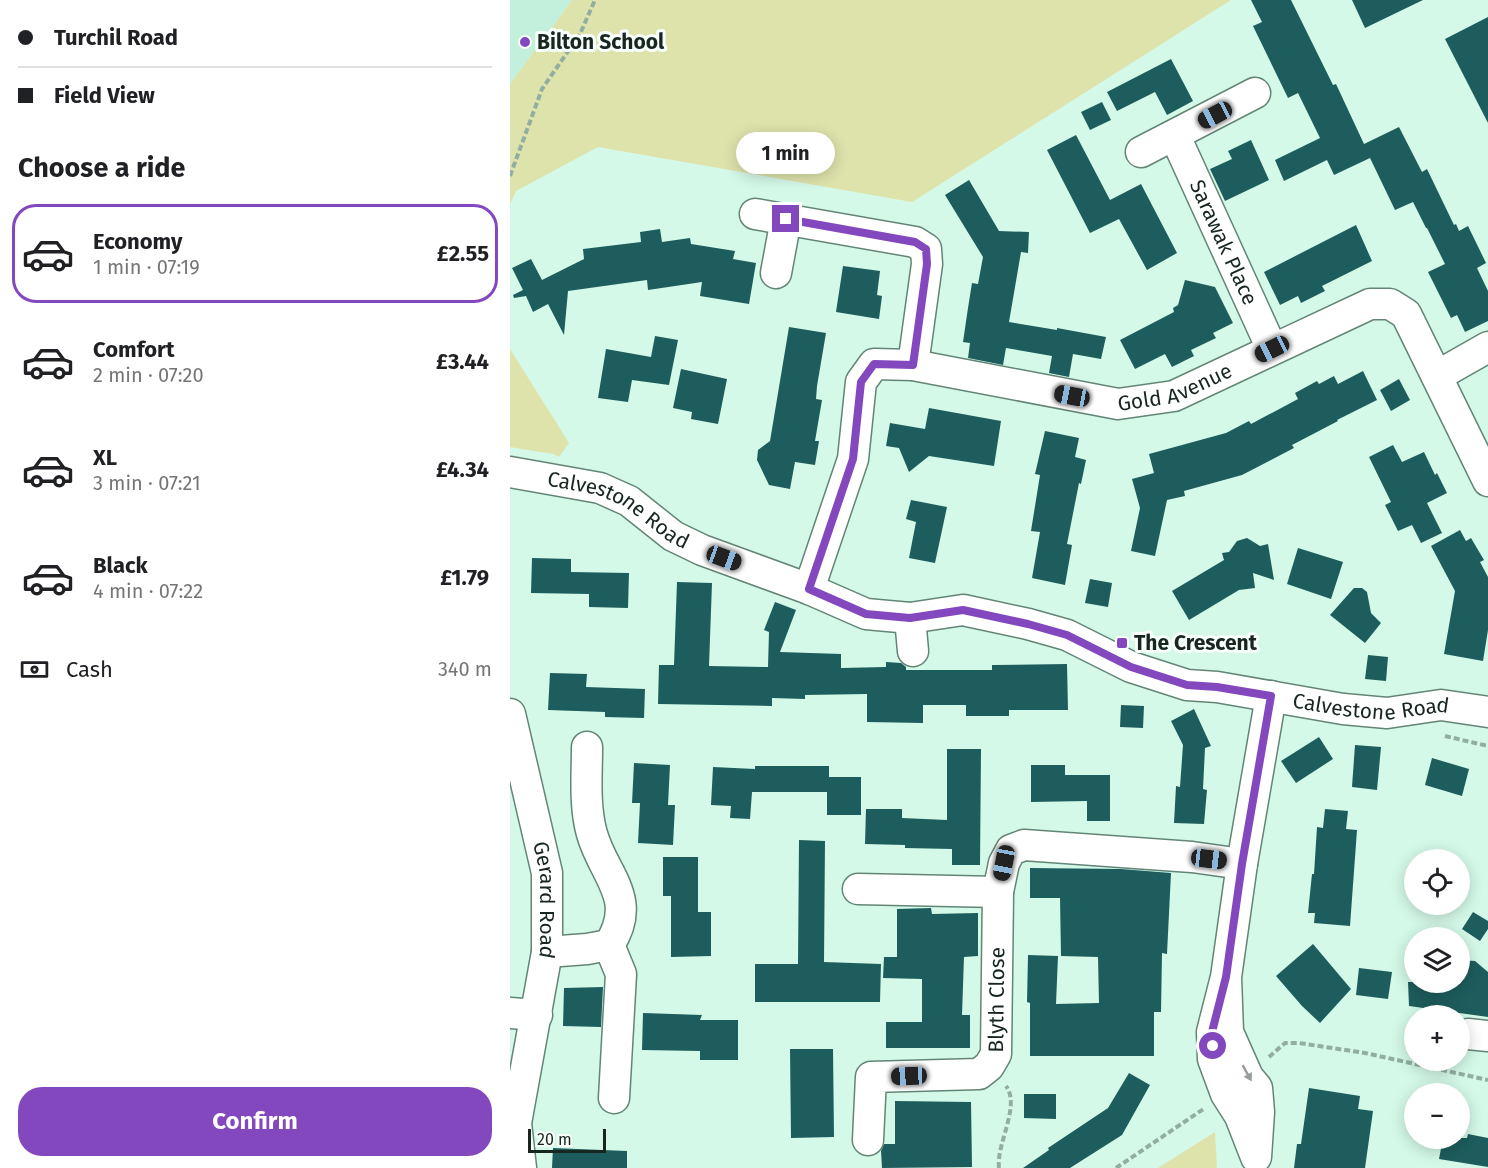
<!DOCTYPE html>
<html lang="en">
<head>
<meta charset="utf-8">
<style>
  body { margin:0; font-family:"Fira Sans",sans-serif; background:#f6f6f6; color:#202124; height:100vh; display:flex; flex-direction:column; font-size:22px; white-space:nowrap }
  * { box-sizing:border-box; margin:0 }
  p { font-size:20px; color:#757577 }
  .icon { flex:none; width:33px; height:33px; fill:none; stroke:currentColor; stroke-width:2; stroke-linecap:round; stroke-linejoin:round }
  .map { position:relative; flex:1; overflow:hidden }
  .side { display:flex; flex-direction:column; background:#fff; width:510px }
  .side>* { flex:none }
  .guide { display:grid; align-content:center; height:132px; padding:0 18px; background:#fff }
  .buttons { position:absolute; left:894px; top:849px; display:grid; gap:12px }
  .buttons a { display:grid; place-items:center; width:66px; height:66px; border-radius:50%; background:#fff; box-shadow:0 3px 15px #0003; font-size:30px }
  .scale { position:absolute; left:18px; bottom:15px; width:78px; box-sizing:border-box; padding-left:6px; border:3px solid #182620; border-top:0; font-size:16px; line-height:21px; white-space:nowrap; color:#182620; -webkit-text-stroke:4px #f7fefb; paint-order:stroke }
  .end { position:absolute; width:27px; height:27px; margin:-14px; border:8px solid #8448be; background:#fff; box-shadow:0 0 0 3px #fff }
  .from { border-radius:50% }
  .bubble { position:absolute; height:42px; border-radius:21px; background:#fff; box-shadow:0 3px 15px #0003; font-size:20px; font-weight:700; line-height:42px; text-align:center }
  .car { position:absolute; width:18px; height:36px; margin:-18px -9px; border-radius:8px; box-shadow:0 0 4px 2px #0007; background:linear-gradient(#222 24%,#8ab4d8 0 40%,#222 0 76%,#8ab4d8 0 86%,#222 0) }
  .guide b { display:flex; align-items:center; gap:21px; height:57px; font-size:22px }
  .guide b+b { border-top:2px solid #e0e0e0 }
  .guide i { width:15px; height:15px; background:#202124 }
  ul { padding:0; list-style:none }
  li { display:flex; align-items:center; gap:18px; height:99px; margin:0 12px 9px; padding:0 6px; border:3px solid transparent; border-radius:24px }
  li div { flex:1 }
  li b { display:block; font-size:22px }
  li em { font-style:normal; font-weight:700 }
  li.selected { border-color:#8448be }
  li>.icon { width:54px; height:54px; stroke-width:1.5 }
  h2 { padding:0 18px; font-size:27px; line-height:72px }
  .pay { display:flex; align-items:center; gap:15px; height:66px; padding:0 18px; font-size:22px }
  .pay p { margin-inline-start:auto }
  .button { display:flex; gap:12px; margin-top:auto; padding:12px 18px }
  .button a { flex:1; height:69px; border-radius:24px; background:#8448be; color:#fff; font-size:24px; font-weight:700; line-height:69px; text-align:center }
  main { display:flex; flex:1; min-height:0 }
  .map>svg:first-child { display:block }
</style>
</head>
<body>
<main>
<section class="side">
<div class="guide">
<b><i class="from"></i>Turchil Road</b>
<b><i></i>Field View</b>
</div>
<h2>Choose a ride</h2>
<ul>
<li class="selected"><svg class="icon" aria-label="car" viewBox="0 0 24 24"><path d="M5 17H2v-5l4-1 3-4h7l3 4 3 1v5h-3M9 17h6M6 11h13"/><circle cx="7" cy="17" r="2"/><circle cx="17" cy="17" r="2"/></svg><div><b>Economy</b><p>1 min · 07:19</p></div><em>£2.55</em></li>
<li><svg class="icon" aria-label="car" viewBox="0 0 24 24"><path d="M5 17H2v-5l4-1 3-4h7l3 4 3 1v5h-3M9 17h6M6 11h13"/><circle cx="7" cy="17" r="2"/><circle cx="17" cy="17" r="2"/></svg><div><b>Comfort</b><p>2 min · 07:20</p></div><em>£3.44</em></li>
<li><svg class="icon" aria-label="car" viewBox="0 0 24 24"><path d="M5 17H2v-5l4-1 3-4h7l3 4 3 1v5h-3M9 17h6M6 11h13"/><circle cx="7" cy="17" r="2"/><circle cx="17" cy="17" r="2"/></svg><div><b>XL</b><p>3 min · 07:21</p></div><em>£4.34</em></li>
<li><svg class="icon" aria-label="car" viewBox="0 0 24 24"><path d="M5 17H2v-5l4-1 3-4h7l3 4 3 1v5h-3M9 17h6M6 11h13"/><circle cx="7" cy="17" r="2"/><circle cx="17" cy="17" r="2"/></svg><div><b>Black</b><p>4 min · 07:22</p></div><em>£1.79</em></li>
</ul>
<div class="pay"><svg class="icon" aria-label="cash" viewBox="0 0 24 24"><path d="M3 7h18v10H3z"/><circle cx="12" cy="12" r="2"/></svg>Cash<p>340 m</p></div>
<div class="button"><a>Confirm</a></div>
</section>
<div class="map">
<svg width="978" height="1168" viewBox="0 0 978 1168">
  <rect width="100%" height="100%" fill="#d4f9e8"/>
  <!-- built -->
  <path fill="#c2f0dc" d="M0,0H62L0,84Z"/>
  <!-- green -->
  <g fill="#dee3ac">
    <path d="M62,0H721L402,202L88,147L6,191L0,204V84Z"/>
    <path d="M0,349L59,443L49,457L43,454L0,447Z"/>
    <path d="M705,1132L707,1168H648Z"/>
  </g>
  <!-- building -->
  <g fill="#1e5d5d">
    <path d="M741,0H781L823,85L826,84L854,144L889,127L912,172L917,169L944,225L946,224L949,231L958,226L976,263L967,268L978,291V321L955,332L947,315L941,318L918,272L935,264L917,228H916L903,202L885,210L860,158L824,175L817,160L774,181L765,160L810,138L788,93L778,98L743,26L752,22Z"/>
    <path d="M842,0H913L855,28Z"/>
    <path d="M978,17V123L935,39Z"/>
    <path d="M661,59L683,101L657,115L645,92L607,111L597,92Z"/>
    <path d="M592,102L601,120L580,130L571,112Z"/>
    <path d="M566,135L600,200L631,184L667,253L637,270L609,219L580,233L537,150Z"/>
    <path d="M741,140L759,180L715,201L700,169L722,159L718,151Z"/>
    <path d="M459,180L489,231L519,232L518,253L511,252L499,322L547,330V328L596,337L591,359L563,354L559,377L539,373L542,356L496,348L493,365L458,358L460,343L453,342L458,308L462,283L468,284L473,257L435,195Z"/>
    <path d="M846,225L862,261L812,286L815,291L791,303L788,296L770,305L754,272Z"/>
    <path d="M150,229L152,242L180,238L181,244L225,251L223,259L246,263L239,304L190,296L192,282L138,290L137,280L58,291L54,335L38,304L23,312L16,296L4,298L3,295L13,290L2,268L21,259L32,280L74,259L73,249L131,242L130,232Z"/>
    <path d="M333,266L370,271L367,295L372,296L369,319L326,312Z"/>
    <path d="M675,280L705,287L723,323L703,333L706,338L681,350L684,356L662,367L655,354L625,369L610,340L664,312L663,308L668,305Z"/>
    <path d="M279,327L316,333L307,386L306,399L312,400L305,441H309L305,465L285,462L280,489L259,485L247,460L248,450L260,441Z"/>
    <path d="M145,336L168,340L159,385L122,380L118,402L88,398L96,349L141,357Z"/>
    <path d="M171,369L217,379L208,424L181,419L182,412L163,408Z"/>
    <path d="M853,371L867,400L827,420L828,421L782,445L784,448L732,475L674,491L675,496L657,500L645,556L621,551L630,508L622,479L644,473L639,454L716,433L739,421L741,424L788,399L785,393L807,381L809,384L824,376L828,384Z"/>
    <path d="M889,379L900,400L881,411L870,390Z"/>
    <path d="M419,408L491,421L484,466L419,456L399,472L389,448L376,446L380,423L415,429Z"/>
    <path d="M535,431L569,438L565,457L576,460L571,484L569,483L557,544L562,545L555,585L522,578L530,532L521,531L530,475L525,474Z"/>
    <path d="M883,445L892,462L914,452L925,475L927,473L937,493L917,503L932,533L911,543L902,525L888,531L875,505L881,502L859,457Z"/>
    <path d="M401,500L437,507L425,563L399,558L406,522L396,519Z"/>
    <path d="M950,530L956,541L961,538L974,560L970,562L978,577V630L973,661L934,654L945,591L921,546Z"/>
    <path d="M737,538L750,546L758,544L764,580L743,573L745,588L729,590L679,620L662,591L714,560L712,553L719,552L727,541Z"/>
    <path d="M788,548L833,562L821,599L777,584Z"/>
    <path d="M22,558L61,559V572L119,573L118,608L79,607V594L21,593Z"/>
    <path d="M580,579L602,583L598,607L575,603Z"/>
    <path d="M167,582L202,583L199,666L258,667L259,632L254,630L265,602L286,610L270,652L331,654V668L376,667V662L391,663L396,667V670H482V665L557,664L558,710H499V716H456V705H413V723L357,722V694L295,695V699L262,698V706L148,704L149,665H164Z"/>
    <path d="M844,588H852L857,592L861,613L871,623L855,643L820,615Z"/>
    <path d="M858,655L878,657L876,681L855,679Z"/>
    <path d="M40,673L77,674L76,687L135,689L134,718L95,717V712L38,710Z"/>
    <path d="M611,705L634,706L633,728L610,727Z"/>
    <path d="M684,709L701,746L695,748L693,789L697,790L694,824L664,823L666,786L670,787L673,745L661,721Z"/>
    <path d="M809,737L823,759L786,783L771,761Z"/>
    <path d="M845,745L871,747L867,790L842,787Z"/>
    <path d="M437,749H471L470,865H442V849L395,848V845L355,844L356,809H392V818L437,820Z"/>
    <path d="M922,758L959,769L952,796L915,785Z"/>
    <path d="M124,763L160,765L158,805H165L163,845L128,843L130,803H122Z"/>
    <path d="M521,765H555V775H600V821H577V801L521,802Z"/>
    <path d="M245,766H319V777H351V815H317V792H242L240,819L220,818L221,806L201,805L203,767L245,769Z"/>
    <path d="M815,809L838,811L836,829L847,830L840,926L804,923L805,913H798L802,874H804L807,827L813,828Z"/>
    <path d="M289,840L315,841L314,962L371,964L370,1002H245V964H288Z"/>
    <path d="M153,857H188V912H201V956L161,957V896H153Z"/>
    <path d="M520,868L611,869L661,873L657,954L652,953L651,1012H644V1056H520V1003L517,1002L518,955L548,956L546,1004L589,1003L588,957L551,956L550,898H520Z"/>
    <path d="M421,908L422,914L468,913V956L454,957L452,1015H460V1048H376V1022H412V979L373,978L374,957H387V909Z"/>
    <path d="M963,912L978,921V929L970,941L952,929Z"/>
    <path d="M803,944L841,989L810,1023L792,1006L766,976Z"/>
    <path d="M950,960L965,961L978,972V1017L899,1006L898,982H950Z"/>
    <path d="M849,968L882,972L878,999L846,995Z"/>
    <path d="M93,987L91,1027L53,1026L54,988Z"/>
    <path d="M133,1013L192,1015L190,1020H228V1060H190V1051L132,1050Z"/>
    <path d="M280,1049H323L324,1137L281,1138Z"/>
    <path d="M619,1073L640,1085L612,1135L560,1168H513L539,1150L538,1148L598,1108Z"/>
    <path d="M799,1088L850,1096L848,1109L863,1111L855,1168H784L787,1144H791Z"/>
    <path d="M514,1094H546V1119L514,1118Z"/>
    <path d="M385,1101L461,1102L462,1167L372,1168L371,1151L374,1144H385Z"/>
    <path d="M958,1134L978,1138V1167L929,1159L933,1138H957Z"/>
    <path d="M43,1148L117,1151V1168H42Z"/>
  </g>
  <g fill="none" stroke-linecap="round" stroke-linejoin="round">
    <defs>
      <g id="minor">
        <path id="s1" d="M665,136L762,349"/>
        <path d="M631,152L745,93"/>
        <path d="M245,214L405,242L416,249L417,264L403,365"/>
        <path d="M266,273L276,219"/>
        <path d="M927,376L978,347"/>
        <path id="s2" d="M0,472L90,488L119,501L163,536L192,550L299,589L356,614L400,618L453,610L518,624L557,635L621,667L677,685L707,687L833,709L877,713L931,705L978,712"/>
        <path id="s3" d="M299,589L343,459L351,382L364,364L403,365L608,404L664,396L860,304H880L896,314L978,481"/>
        <path d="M400,618L403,651"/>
        <path id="s4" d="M0,714L37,873V952L6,1123"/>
        <path d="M348,889L488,892"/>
        <path d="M99,945L111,974L104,1098"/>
        <path d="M37,952L77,949L99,945C129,899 94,876 82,834C74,806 77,775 77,747"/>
        <path d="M716,977L718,1032L738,1077L747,1088L749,1112L746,1157L730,1116L716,1094L703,1059L702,1032L716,977L732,864L761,696"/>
        <path d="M0,1013L27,1015"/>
        <path d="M958,1034L978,1036"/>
        <path id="s5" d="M358,1140L361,1077L469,1074L479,1066L486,1054L488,892L494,863L501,850L514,845L682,857L732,864"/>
        <path d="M0,1146L6,1123L11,1168"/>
      </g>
    </defs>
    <!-- minor casing -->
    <use href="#minor" stroke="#638576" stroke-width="33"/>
    <!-- path -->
    <g stroke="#91aea1" stroke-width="4" stroke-dasharray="6 3" stroke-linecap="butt">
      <path d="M0,176L32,89L70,34L85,0"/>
      <path d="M935,736L978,746"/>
      <path d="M759,1057L775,1043H789L855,1053L978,1080"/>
      <path d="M489,1168C486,1144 511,1106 496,1086"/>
      <path d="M606,1168L695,1108"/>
    </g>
    <!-- minor -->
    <use href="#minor" stroke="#fff" stroke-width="30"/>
  </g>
  <!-- one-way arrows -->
  <defs><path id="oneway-solid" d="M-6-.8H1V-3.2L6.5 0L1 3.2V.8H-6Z" transform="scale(1.5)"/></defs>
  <use fill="#979d9b" href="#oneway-solid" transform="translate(737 1073) rotate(61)"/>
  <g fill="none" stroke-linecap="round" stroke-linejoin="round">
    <!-- route -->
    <path stroke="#8448be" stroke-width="8" d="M276,219L405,242L416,249L417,264L403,365L364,364L351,382L343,459L299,589L356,614L400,618L453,610L518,624L557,635L621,667L677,685L707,687L761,696L732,864L716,977L702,1032L703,1046"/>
  </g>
  <!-- markers -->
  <g fill="#8448be" stroke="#f7fefb" stroke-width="2">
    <circle cx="15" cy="42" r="6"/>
    <rect x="606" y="637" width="12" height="12" rx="3"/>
  </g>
  <g text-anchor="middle" stroke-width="6" stroke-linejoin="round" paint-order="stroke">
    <!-- poi labels -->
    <g font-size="21" font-weight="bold" fill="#182620" stroke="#f7fefb" text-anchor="start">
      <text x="27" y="49">Bilton School</text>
      <text x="624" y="650">The Crescent</text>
    </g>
    <!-- street labels -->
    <g font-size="21" fill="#182620" stroke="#f7fefb">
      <text dy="7" stroke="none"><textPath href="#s1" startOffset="117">Sarawak Place</textPath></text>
      <text dy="7" stroke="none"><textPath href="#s3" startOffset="544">Gold Avenue</textPath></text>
      <text dy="7" stroke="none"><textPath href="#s2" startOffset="117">Calvestone Road</textPath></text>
      <text dy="7" stroke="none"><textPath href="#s2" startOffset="909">Calvestone Road</textPath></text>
      <text dy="7" stroke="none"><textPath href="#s4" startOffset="190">Gerard Road</textPath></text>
      <text dy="7" stroke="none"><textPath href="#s5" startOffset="252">Blyth Close</textPath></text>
    </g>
  </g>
</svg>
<div class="buttons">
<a><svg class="icon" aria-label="locate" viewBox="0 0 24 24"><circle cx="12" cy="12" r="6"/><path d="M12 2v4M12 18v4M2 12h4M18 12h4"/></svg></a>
<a><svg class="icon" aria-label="layers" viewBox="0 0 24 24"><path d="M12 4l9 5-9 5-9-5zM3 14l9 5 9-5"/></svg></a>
<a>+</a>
<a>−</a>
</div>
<div class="scale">20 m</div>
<i class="end from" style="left:703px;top:1046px"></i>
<i class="end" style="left:276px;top:219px"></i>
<div class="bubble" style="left:226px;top:132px;width:99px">1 min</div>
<i class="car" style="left:705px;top:115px;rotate:242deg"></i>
<i class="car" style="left:762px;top:349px;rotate:244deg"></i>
<i class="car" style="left:562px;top:396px;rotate:281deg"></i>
<i class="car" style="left:214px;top:558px;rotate:110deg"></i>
<i class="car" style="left:699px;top:859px;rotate:97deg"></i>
<i class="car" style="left:494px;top:863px;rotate:191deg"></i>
<i class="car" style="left:399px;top:1076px;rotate:268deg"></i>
</div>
</main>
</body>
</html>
